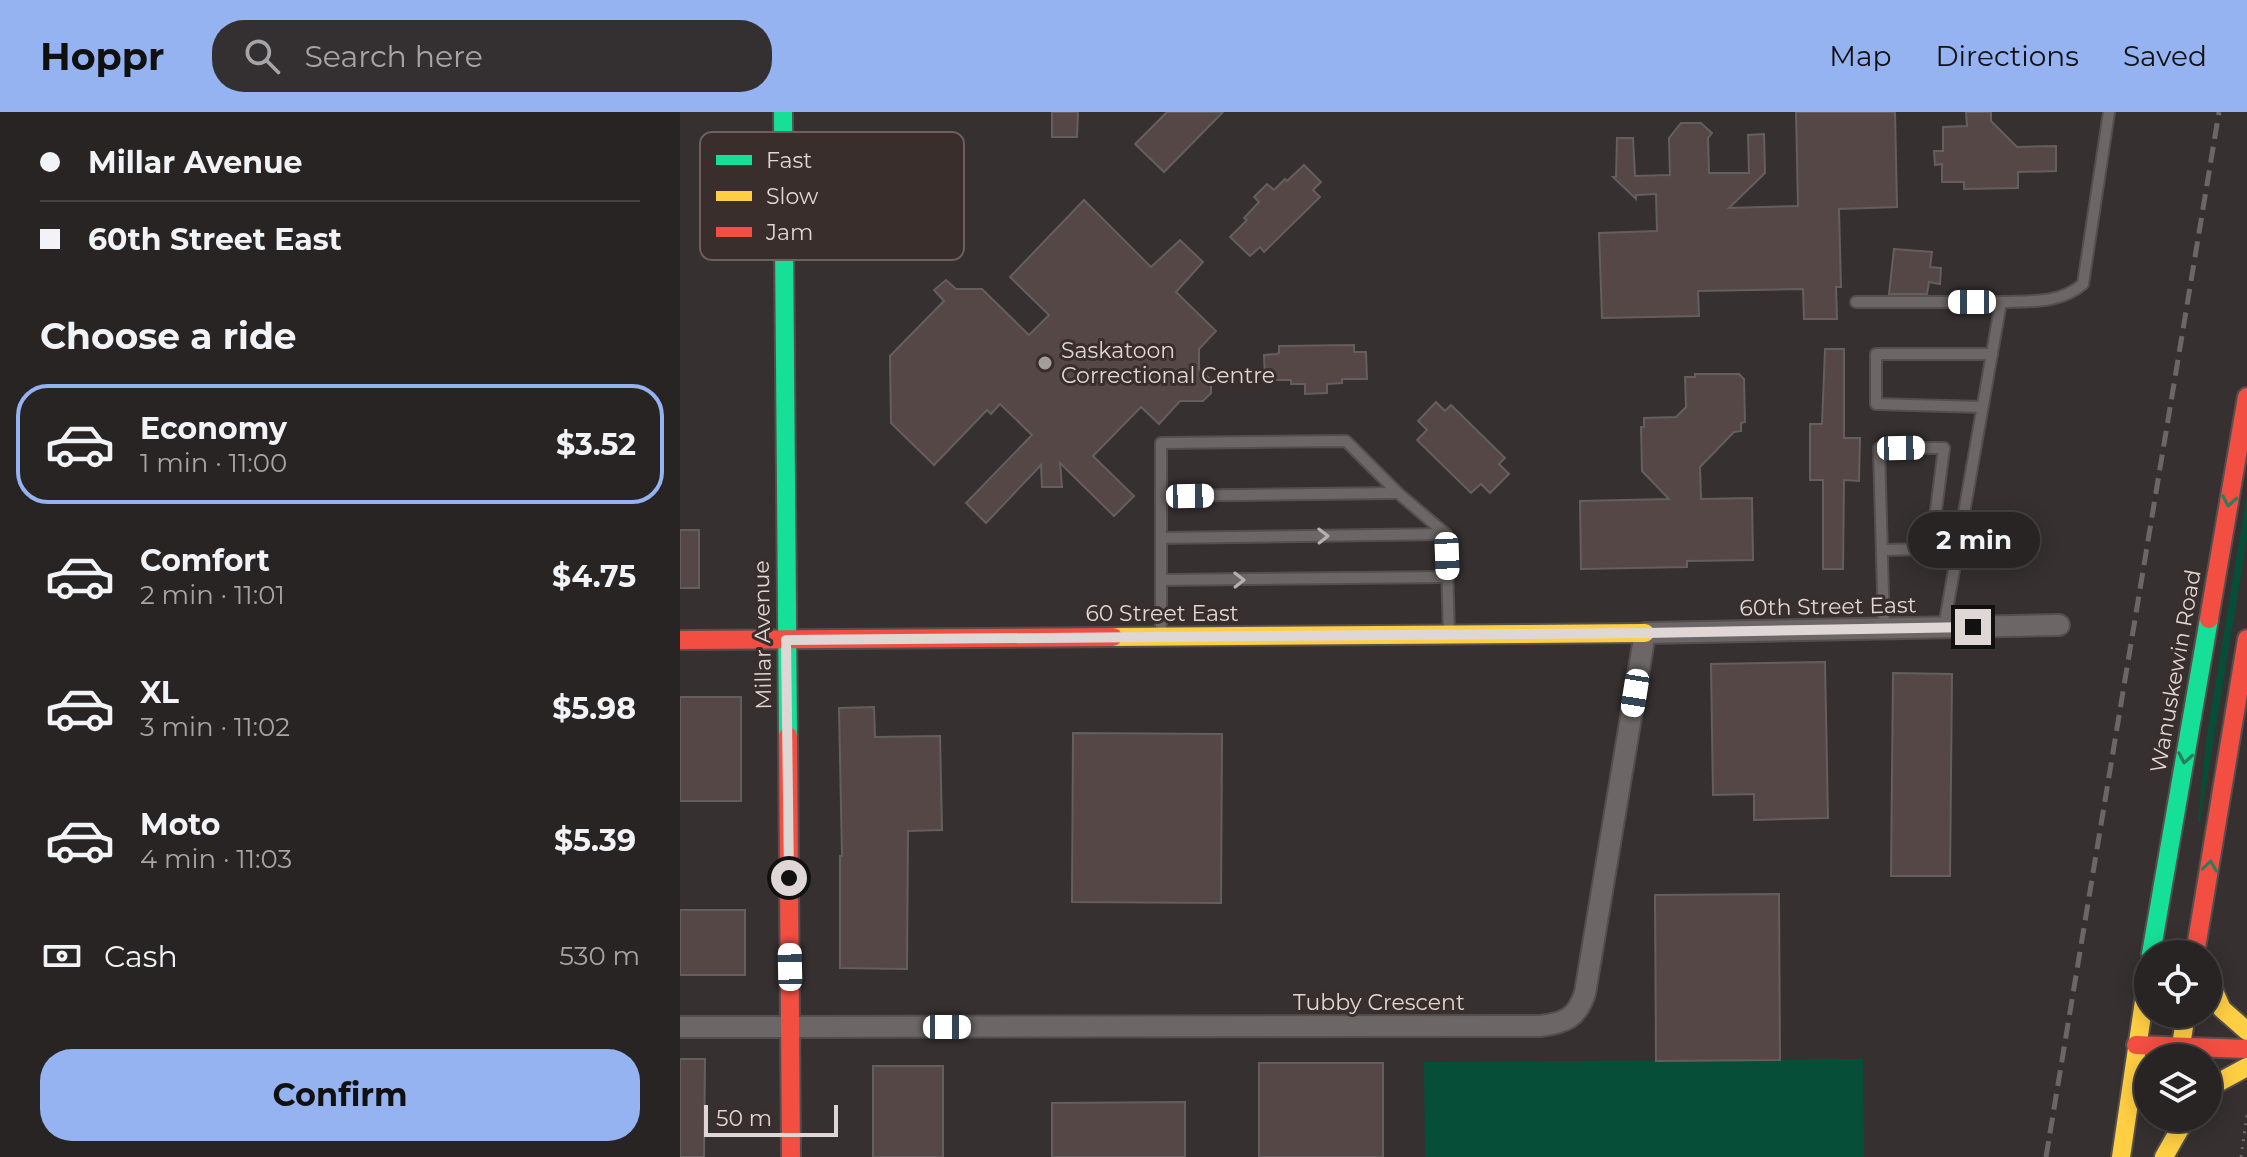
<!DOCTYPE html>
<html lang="en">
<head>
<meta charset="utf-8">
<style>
  body { margin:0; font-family:Montserrat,sans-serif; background:#343031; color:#f1f3f6; height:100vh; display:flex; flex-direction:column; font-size:30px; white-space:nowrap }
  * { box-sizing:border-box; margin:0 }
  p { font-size:26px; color:#a5a4a6 }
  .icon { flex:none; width:44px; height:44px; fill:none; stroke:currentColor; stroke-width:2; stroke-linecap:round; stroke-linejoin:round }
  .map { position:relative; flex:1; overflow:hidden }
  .panel { display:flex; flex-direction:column; background:#282424; width:680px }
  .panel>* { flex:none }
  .hud { display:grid; align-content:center; height:176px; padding:0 40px; background:#282424 }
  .buttons { position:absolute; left:1454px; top:828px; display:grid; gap:16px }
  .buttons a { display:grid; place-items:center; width:88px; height:88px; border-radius:50%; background:#282424; box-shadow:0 4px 20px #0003,0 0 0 2px #444141; font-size:40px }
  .scale { position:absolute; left:24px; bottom:20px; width:134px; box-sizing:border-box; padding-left:8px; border:4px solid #dfd7d5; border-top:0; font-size:22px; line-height:28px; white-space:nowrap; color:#dfd7d5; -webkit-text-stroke:6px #3a2e2c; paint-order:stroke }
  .end { position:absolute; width:36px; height:36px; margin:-18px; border:10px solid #dfd7d5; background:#111; box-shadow:0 0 0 4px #111 }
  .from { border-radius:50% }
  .bubble { position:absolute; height:56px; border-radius:28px; background:#282424; box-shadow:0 4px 20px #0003,0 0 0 2px #444141; font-size:26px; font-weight:700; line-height:56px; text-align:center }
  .car { position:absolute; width:24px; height:48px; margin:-24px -12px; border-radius:10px; box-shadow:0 0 6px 2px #0007; background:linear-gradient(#fff 24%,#345 0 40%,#fff 0 76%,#345 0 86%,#fff 0) }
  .hud b { display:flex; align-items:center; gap:28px; height:76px; font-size:30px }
  .hud b+b { border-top:2px solid #444141 }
  .hud i { width:20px; height:20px; background:#f1f3f6 }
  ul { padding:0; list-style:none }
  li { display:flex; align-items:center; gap:24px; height:120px; margin:0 16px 12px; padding:0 24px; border:4px solid transparent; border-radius:32px }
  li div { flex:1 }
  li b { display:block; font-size:30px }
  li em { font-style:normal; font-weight:700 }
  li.on { border-color:#95b2f1 }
  li>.icon { width:72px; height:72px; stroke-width:1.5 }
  h2 { padding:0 40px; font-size:36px; line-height:96px }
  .pay { display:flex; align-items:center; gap:20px; height:88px; padding:0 40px; font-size:30px }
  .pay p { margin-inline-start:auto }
  .primary-button { display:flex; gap:16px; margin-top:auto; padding:16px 40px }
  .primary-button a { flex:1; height:92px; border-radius:32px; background:#95b2f1; color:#111; font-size:32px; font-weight:700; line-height:92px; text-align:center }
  header { display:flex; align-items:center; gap:48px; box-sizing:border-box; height:112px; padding:0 40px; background:#95b2f1; color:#111 }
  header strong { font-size:38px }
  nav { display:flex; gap:44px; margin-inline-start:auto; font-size:28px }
  .search { width:560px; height:72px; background:#343031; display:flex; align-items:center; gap:20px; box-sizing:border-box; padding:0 28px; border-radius:32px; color:#a5a4a6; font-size:30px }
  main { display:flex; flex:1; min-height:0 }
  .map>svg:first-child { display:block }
</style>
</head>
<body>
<header>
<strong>Hoppr</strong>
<div class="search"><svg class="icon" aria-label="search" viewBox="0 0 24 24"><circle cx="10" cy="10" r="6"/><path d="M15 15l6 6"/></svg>Search here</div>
<nav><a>Map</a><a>Directions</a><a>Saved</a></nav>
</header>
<main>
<section class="panel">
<div class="hud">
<b><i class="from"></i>Millar Avenue</b>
<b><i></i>60th Street East</b>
</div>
<h2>Choose a ride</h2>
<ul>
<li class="on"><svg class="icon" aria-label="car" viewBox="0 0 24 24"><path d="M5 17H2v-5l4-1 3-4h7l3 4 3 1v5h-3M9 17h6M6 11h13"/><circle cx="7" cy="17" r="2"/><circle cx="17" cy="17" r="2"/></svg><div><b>Economy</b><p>1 min · 11:00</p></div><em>$3.52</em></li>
<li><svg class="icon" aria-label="car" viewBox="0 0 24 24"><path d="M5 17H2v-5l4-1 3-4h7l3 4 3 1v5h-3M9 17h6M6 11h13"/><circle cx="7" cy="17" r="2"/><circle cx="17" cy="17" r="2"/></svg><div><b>Comfort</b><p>2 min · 11:01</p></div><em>$4.75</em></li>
<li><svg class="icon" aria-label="car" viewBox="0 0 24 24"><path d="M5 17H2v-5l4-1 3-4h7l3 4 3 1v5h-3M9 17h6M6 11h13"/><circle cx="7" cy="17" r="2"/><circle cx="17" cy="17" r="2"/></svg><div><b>XL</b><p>3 min · 11:02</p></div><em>$5.98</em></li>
<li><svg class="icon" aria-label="car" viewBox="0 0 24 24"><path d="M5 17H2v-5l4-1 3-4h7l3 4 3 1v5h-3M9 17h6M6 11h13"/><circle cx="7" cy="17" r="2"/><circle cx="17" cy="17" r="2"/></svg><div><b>Moto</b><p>4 min · 11:03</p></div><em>$5.39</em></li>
</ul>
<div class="pay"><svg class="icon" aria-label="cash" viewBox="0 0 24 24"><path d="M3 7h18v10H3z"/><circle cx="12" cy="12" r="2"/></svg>Cash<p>530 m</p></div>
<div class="primary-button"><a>Confirm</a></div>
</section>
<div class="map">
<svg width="1567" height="1045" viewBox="0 0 1567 1045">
  <rect width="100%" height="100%" fill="#363030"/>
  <!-- green -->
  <g fill="#074e38">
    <path d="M1567,381V427L1520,710H1518L1526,629Z"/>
    <path d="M1183,947L1184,1045H745L744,950Z"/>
  </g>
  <!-- building -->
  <g fill="#554745" stroke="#645f5e" stroke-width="2">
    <path d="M372,0H398L397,25H372Z"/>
    <path d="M487,0H543L484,60L455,32Z"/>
    <path d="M1116,0H1215L1217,95L1159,97L1161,175H1156L1157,207H1124L1123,177L1018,179L1019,204L922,206L919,121L977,119L976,82L956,83V87L933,65H936L937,26H953L955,64L990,63L989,26L1001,11H1021L1032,21L1028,26L1029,61H1069L1068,23L1084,22L1085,61L1049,96L1118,94Z"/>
    <path d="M1286,0H1311V9L1337,35L1376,34V59L1338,60V76L1284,77V70H1262V52L1255,53L1254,39H1263V15L1287,14Z"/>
    <path d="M624,53L641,70L633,78L640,85L584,140L580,135L570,144L550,125L567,108L564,106L579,90L574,85L587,72L594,78L605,67L607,69Z"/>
    <path d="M404,88L471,155L500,128L523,150L496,180L536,219L519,237V257L531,268V281L523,289H500L479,312L461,295L413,344L454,384L434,404L380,351L382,375H362L361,353L306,411L286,391L352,323L320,292L311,302L307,298L254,353L211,311L210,244L264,189L254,178L266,168L276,177H302L349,223L369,203L330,165Z"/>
    <path d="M1214,137L1252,140L1250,155L1261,156L1260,172L1249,170L1247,182H1209Z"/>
    <path d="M674,233V240H686L687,267H662V271L647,272V281L625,282V272H611V268H585L584,243L596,242L599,241V234Z"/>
    <path d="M1145,237H1164V326H1180L1179,369L1164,368L1163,457H1143V368H1130V312H1142Z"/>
    <path d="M1015,262H1059L1064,267L1065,310L1061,311V319L1054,320L1020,355L1021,387L1072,386L1073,448L1007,449V455L901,457L900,389L989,387L962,359L961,315H964V306L996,305L1006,295L1005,265H1015Z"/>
    <path d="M756,290L765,299L771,293L825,346L819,352L829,362L810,381L801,372L791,381L737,328L747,318L738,309Z"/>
    <rect x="0" y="418" width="19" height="58"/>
    <path d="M1145,550L1148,706L1074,708V682L1033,683L1031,552Z"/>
    <path d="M1213,561L1272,562L1270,764H1211Z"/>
    <rect x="0" y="585" width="61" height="104"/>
    <path d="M194,595L195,625L260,624L262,718L228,719L227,857L160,856V744H162L159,596Z"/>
    <path d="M393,621L542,622L541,791L392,790Z"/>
    <path d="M1099,782L1100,948L976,949L975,783Z"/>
    <rect x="0" y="798" width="65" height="65"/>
    <path d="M0,947H25L24,1045H0Z"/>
    <rect x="579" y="951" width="124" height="94"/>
    <rect x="193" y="954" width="70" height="91"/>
    <path d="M505,990V1045H372V991Z"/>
  </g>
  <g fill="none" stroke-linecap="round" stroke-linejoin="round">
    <defs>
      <g id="lane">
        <path d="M1176,190H1321"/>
        <path d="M1302,295L1196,292V242H1312"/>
        <path d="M481,384L718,381"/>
        <path d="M481,426L766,422"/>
        <path d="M1202,438L1251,437L1264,336H1199L1204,517"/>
        <path d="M481,468L767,465"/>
        <path d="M1264,515L1321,190C1350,189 1380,192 1403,172L1429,0"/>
        <path d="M481,523V331L666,329L718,381L766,422L769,521"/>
      </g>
      <path id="street" d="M0,915L860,914C885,911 897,906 905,881L965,521L1379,513"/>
      <g id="fast">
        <path d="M103,0L108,624"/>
        <path d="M1471,842L1529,507"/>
      </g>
      <g id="slow">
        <path d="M433,525L965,521"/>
        <path d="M1528,866L1542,897L1567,919"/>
        <path d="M1499,946L1506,902"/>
        <path d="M1528,976L1567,955"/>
        <path d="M1441,1045L1468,862"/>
        <path d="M1484,1045L1506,1006"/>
      </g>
      <g id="jam">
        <path d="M1529,507L1567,285"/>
        <path d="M0,528L433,525"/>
        <path d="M108,624L111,1045"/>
        <path d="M1515,842L1567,527"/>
        <path d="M1456,933L1567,937"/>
      </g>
    </defs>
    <!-- lane casing -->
    <use href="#lane" stroke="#544e4e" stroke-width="14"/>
    <!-- street casing -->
    <use href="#street" stroke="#544e4e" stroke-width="24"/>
    <!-- fast casing -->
    <use href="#fast" stroke="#544e4e" stroke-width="22"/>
    <!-- slow casing -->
    <use href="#slow" stroke="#544e4e" stroke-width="22"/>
    <!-- jam casing -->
    <use href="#jam" stroke="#544e4e" stroke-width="22"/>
    <!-- path -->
    <path stroke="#6d6968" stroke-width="3" stroke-dasharray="2 6" stroke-linecap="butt" d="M1561,1045L1567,1003"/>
    <!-- lane -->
    <use href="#lane" stroke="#6c6766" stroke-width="10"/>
    <!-- street -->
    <use href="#street" stroke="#6c6766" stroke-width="20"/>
    <!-- fast -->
    <use href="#fast" stroke="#16e098" stroke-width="18"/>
    <!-- slow -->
    <use href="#slow" stroke="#ffcf43" stroke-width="18"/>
    <!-- jam -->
    <use href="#jam" stroke="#f24e42" stroke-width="18"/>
    <!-- rail -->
    <path stroke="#6c6767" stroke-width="5" stroke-dasharray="16 8" stroke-linecap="butt" d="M1366,1045L1539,0"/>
  </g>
  <!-- one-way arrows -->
  <defs><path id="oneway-chevron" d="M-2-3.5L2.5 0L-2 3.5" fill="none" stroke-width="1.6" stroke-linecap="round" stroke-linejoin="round" transform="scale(2)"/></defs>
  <g stroke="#2a7e5d">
    <use href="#oneway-chevron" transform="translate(1549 389) rotate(100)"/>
    <use href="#oneway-chevron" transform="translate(1505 646) rotate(100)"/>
    <use href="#oneway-chevron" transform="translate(1530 754) rotate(-81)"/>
  </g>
  <g stroke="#b7b0ae">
    <use href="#oneway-chevron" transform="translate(643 424) rotate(-1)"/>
    <use href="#oneway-chevron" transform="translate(559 468) rotate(-1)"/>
  </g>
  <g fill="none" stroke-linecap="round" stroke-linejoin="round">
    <!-- route -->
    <path stroke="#dfd7d5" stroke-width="10" d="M109,766L106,528L965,521L1293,515"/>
  </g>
  <!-- markers -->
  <circle fill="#a49d9b" stroke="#3a2e2c" stroke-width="3" cx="365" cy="251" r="8"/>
  <g text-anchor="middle" stroke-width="6" stroke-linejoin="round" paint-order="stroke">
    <!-- poi labels -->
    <g font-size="22" fill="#dfd7d5" stroke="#3a2e2c" text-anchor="start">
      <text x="381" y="246">Saskatoon<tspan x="381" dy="25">Correctional Centre</tspan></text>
    </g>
    <!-- street labels -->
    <g font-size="22" fill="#dfd7d5" stroke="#3a2e2c">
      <text transform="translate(1148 494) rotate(-1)" y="8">60th Street East</text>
      <text x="482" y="509">60 Street East</text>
      <text transform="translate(82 523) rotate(-91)" y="8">Millar Avenue</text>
      <text transform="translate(1495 559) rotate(-80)" y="8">Wanuskewin Road</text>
      <text x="699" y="898">Tubby Crescent</text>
    </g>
  </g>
  <!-- legend -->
  <rect x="20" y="20" width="264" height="128" rx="12" fill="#3a2e2c" stroke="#6c615f" stroke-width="2"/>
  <rect x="36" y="43" width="36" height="10" fill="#16e098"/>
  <rect x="36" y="79" width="36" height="10" fill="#ffcf43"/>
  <rect x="36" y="115" width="36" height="10" fill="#f24e42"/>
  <g font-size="22" fill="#dfd7d5">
    <text x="86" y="56">Fast</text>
    <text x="86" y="92">Slow</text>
    <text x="86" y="128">Jam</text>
  </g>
</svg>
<div class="buttons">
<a><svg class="icon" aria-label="locate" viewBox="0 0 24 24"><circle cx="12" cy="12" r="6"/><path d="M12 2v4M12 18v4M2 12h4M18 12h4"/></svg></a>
<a><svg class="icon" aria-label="layers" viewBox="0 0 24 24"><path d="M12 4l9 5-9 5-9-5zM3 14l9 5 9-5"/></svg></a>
</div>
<div class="scale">50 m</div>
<i class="end from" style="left:109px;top:766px"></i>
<i class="end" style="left:1293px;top:515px"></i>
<div class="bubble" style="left:1228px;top:400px;width:132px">2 min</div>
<i class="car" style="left:1292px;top:190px;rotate:270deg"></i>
<i class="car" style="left:1221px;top:336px;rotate:89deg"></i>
<i class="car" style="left:510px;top:384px;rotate:89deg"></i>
<i class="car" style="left:767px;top:444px;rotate:178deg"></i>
<i class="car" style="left:955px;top:581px;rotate:189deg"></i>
<i class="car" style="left:110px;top:855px;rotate:359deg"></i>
<i class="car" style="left:267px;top:915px;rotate:90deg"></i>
</div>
</main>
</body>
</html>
